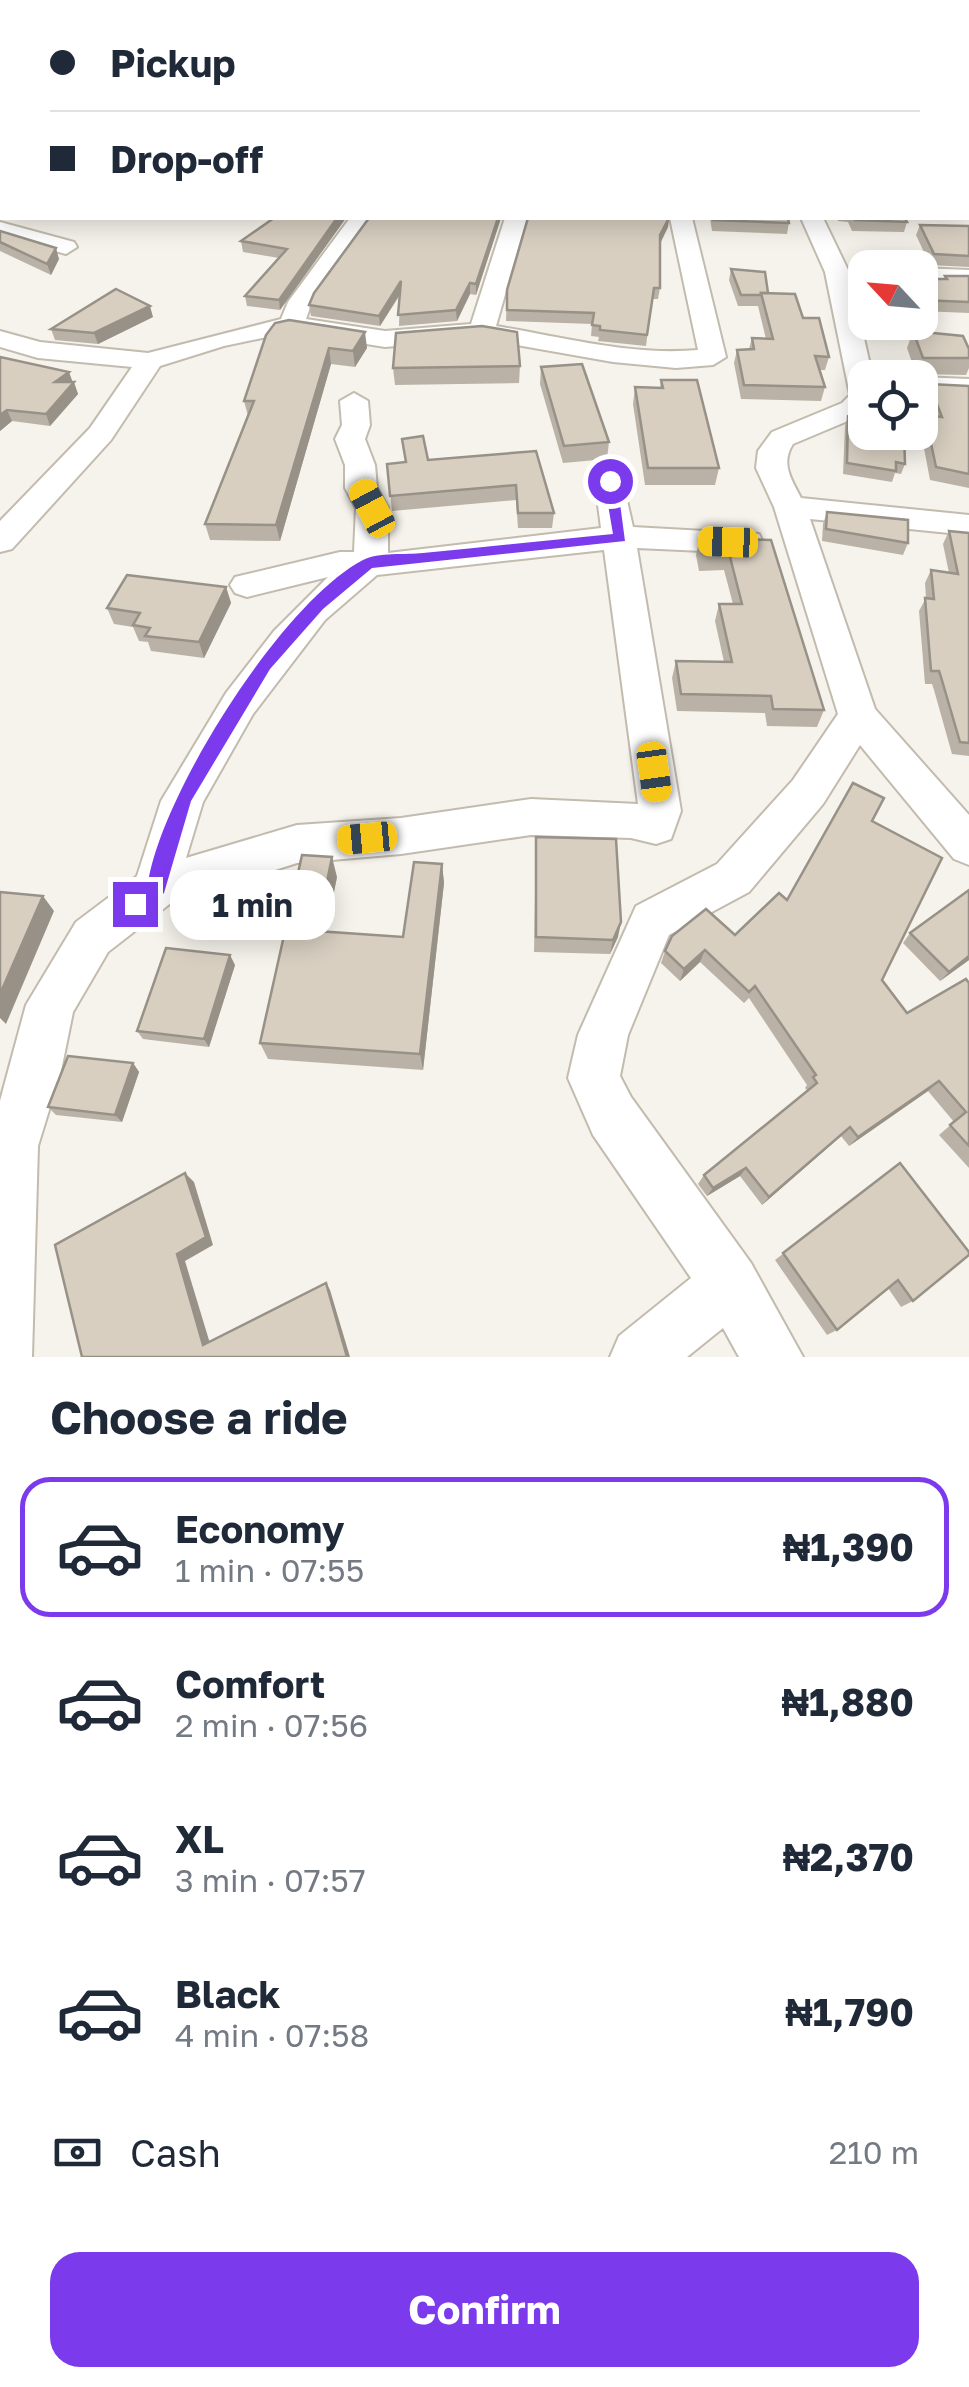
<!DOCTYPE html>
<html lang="en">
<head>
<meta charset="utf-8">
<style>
  body { margin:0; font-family:"Golos Text",sans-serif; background:#f6f6f7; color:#1f2937; height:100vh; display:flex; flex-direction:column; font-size:38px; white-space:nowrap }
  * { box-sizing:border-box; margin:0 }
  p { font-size:32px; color:#747a83 }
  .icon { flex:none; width:55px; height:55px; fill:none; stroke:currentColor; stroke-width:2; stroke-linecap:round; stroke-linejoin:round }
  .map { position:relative; height:1357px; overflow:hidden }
  .drawer { display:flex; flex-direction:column; background:#fff; flex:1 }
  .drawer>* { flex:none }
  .top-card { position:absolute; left:0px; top:0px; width:970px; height:220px; box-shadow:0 5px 25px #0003; display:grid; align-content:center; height:220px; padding:0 50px; background:#fff }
  .needle { width:65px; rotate:296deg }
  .fabs { position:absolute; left:848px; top:250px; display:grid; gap:20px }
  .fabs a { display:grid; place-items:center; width:90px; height:90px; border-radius:20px; background:#fff; box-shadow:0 5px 25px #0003; font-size:50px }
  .end { position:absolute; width:45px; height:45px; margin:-22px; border:12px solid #7c3aed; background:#fff; box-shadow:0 0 0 5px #fff }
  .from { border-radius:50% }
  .bubble { position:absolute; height:70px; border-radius:30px; background:#fff; box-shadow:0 5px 25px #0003; font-size:32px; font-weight:700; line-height:70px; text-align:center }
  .car { position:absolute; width:30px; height:60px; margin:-30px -15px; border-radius:12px; box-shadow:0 0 8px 2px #0007; background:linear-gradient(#f5c518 24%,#345 0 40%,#f5c518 0 76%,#345 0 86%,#f5c518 0) }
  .top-card b { display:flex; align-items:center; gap:35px; height:95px; font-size:38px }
  .top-card b+b { border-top:2px solid #e0e1e3 }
  .top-card i { width:25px; height:25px; background:#1f2937 }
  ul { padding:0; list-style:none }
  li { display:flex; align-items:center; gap:30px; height:140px; margin:0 20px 15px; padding:0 30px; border:5px solid transparent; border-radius:30px }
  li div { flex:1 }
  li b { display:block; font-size:38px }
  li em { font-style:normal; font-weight:700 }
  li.on { border-color:#7c3aed }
  li>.icon { width:90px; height:90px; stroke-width:1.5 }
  h2 { padding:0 50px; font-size:45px; line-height:120px }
  .pay { display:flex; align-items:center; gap:25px; height:110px; padding:0 50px; font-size:38px }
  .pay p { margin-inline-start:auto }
  .button { display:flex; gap:20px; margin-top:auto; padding:20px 50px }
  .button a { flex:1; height:115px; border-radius:30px; background:#7c3aed; color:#fff; font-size:40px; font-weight:700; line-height:115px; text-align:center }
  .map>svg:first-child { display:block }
</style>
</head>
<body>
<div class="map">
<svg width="969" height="1357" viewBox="0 0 969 1357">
  <rect width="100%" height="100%" fill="#f6f3ec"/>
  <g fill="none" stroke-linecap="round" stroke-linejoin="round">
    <defs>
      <g id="minor">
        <rect x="0" y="26" width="2" height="10"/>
        <rect x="968" y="197" width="1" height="12"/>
        <path d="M350,218H372L312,302L306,319L385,331L471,324L505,218H527L496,326C562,337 631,356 698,350L670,218H692L726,357L713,365L676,368L613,362L482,339L385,347L291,332L224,346L160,366L111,440L12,549L0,552V521L90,428L132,367L38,358L0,347V331L40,342L148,353L281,319L288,302Z"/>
        <path d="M801,218H823L849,272L873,378H865L862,415L793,444C780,464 792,480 801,498L969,515V535L810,519L875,709L969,815V865L954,859L860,745L823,804L749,892L669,935L628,1035L620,1076L631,1097L751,1263L803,1357H739L723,1328L687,1357H610L619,1336L691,1278L593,1135L568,1078L578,1035L636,906L717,864L793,780L838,714L774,507L756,468L758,451L772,432L842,403L850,395L825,272Z"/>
        <path d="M0,222L74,242L77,247L66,254L0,236Z"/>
        <path d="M920,268L969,270V284L920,282Z"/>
        <path d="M920,377L969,379V395L920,393V378H917Z"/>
        <path d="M354,393L368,401L370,425L365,439L375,465L377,488L388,508V553L601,528L595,481L599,474H621L633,527L759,534L763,542L759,550L747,553L637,548L681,811L671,839L656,844L631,838L531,835L401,854L297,863L171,903L108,952L73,1012L61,1071L38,1146L32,1357H0V1101L26,1005L76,922L137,876L161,801L226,693L274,631L328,577L247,597L235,593L230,585L235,577L340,552H354L356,508L345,488V465L335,439L342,425L340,401ZM604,550L638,804L531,799L401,818L297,825L186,858L203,802L253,714L325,620L377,575Z"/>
      </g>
      <rect id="major" x="968" y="41" width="1" height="12"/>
    </defs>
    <!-- minor casing -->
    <use href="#minor" stroke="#c2bbae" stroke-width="4"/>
    <!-- major casing -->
    <use href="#major" stroke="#e6c16a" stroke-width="4"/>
    <!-- minor -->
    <use href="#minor" fill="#fff" fill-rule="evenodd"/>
    <!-- major -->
    <use href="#major" fill="#ffe39c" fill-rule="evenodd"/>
  </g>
  <!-- wall -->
  <g fill="#bab2a6">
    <path d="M200,0H467L461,2H209Z"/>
    <path d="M497,0H927L928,2H506Z"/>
    <path d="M274,218H346L280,310L247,306L245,296L279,258L243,252L241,241Z"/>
    <path d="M369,218H501L476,295L470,294L457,321L399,326L400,295L380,326L311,316L309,305Z"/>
    <path d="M669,218L668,227L660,243V288L658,299H652L646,346L598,341L599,337L591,336L592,324L506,321L507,290Z"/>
    <path d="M710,218H788L789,223L787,234L712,231Z"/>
    <path d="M837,218H905L907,222L904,232L852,231L848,222L838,221Z"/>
    <path d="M920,225L969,226V267L930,265L916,235Z"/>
    <path d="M0,231L59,259L51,275L0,251Z"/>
    <path d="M731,269L803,318L829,357L825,370H820L825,387L821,401L741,399L734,363L737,350L749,349L752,338L766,339L758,306H738L729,280Z"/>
    <path d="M945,276H969V313L920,311V279H944Z"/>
    <path d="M153,317L98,344L55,340L51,329Z"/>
    <path d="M913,331L969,349V368L966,375L916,374L907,348Z"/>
    <path d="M266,335L367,348L355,367L331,364L280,541L210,540L205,524L248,416L244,401Z"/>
    <path d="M0,357L73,382L78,394L50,426L12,421L0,431Z"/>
    <path d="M520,366L519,383L395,385L393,368Z"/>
    <path d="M541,367L609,442L607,459L563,463L540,384Z"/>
    <path d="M661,380L719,468L715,485H645L633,404L635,387L660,388Z"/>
    <path d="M929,384L969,386V488L930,480L920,427L925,415L931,416L924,397Z"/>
    <path d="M848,416L905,464L901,474L895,473L892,482L843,474L845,426Z"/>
    <path d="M402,439L428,460L536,451L554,513L552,528H518L516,500L392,511L387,464L405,462Z"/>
    <path d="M827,512L908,543L903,555L822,541L823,524Z"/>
    <path d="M949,531L969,533V756L952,754L934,690L932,684H925L919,611L926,598L925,583L931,570L949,573L943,544Z"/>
    <path d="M700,538L771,540L824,710L817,727L767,726L765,713L677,711L672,678L676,661L724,662L715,621L719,604H733L724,570L699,571L696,555Z"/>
    <path d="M226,587L231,603L204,658L151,651L148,642L139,641L133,627L114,624L107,608Z"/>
    <path d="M872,821L882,980L907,1013L969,983V1168L939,1135L954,1122L928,1091L849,1146L841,1136L762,1205L740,1176L707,1196L698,1184L704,1175L808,1091L805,1088L807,1085L749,998L744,1003L700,962L680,981L661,963L665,951L735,935L787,900Z"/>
    <path d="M536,837L618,937L610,954L534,952Z"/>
    <path d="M442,864L444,883L423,1070L268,1059L260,1043L337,877L326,932L403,937Z"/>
    <path d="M969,890V960L940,981L903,943L910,933Z"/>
    <path d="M235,965L209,1047L143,1039L137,1031Z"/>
    <path d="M133,1063L139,1072L122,1122L56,1115L48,1107Z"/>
    <path d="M900,1163L913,1301L901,1307L888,1288L837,1330L827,1335L775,1260Z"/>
  </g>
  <!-- shaded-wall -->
  <g fill="#979187">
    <path d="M338,0H349L350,2H330Z"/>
    <path d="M430,0H445V2H424Z"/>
    <path d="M337,218H346L280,310L279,300Z"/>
    <path d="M498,218H501L476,295V284Z"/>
    <path d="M669,218L668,227L659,246L660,235Z"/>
    <path d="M56,248L59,259L51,275L47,264Z"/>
    <path d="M401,281V292L380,326L379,316Z"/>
    <path d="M470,283V294L457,321L456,310Z"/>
    <path d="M150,306L153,317L98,344L94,333Z"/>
    <path d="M365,332L367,348L355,367L353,351Z"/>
    <path d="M329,348L331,364L280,541L276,525Z"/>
    <path d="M69,372L73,383L55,382Z"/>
    <path d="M74,382L78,394L50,426L46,414Z"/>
    <path d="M7,410L12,421L0,431V415Z"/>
    <path d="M226,587L231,603L204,658L199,642Z"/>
    <path d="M332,857L337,877L322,950L317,931Z"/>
    <path d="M442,864L444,883L423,1070L420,1054Z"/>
    <path d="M43,896L54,911L6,1024L0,1018V994Z"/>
    <path d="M621,922L618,937L610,954L613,940Z"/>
    <path d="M705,950L700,962L680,981L684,969Z"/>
    <path d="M230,955L235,965L209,1047L204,1039Z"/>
    <path d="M969,956V960L940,981L949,972Z"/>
    <path d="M133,1063L139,1072L122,1122L115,1115Z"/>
    <path d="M939,1081L928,1091L849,1146L858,1137Z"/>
    <path d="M850,1127L841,1136L762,1205L769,1197Z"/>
    <path d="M746,1168L740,1176L707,1196L713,1188Z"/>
    <path d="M185,1173L194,1182L213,1245L185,1261L212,1350L203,1345L177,1254Z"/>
    <path d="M326,1283L330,1290L350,1357H347Z"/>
  </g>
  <!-- building -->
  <g fill="#d8cfc1" stroke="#979187" stroke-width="2.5">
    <path d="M227,0H338L330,2H236Z"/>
    <path d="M373,0H430L424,2H389Z"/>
    <path d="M525,0H927L928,2H534Z"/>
    <path d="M943,0H969V14H968V2H943Z"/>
    <path d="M0,35L2,38V75L0,74Z"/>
    <rect x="968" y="65" width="1" height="36"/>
    <path d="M2,136V169L0,168V137Z"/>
    <path d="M274,218H337L279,300L245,296L287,249L241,241Z"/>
    <path d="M369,218H498L476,284L470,283L456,310L398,315L401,281L379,316L309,305L314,293Z"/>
    <path d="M528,218H669L660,235V288H654L647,335L600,330V326L592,325L594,313L507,310V290Z"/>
    <path d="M713,218H788L789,223L713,220Z"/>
    <path d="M854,218H905L907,222L855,220Z"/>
    <path d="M920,225L969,226V256L934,254Z"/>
    <path d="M0,231L56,248L47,264L0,242Z"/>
    <path d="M731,269L765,272L768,293H761V295H741Z"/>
    <path d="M945,276H969V302L920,300V279H947Z"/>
    <path d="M116,289L150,306L94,333L51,329Z"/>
    <path d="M761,293L795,294L803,318H819L829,357L815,356L825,387L744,385L737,350L754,349L752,338L773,339Z"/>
    <path d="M289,320L365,332L353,351L329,348L276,525L205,524L254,401H244L266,335L275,323Z"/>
    <path d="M482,326L517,332L520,366L393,368L396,333Z"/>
    <path d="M913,331L963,336L969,349V358H923Z"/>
    <path d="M0,357L69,372L55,382H74L46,414L7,410L0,415Z"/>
    <path d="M582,364L609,442L564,446L541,367Z"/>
    <path d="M661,380H697L719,468H648L635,387L663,388Z"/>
    <path d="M929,384L969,386V474L936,467L925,415L942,417Z"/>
    <path d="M860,411L865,412V432H904L905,464L896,462V471L847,463L848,416Z"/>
    <path d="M423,436L428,460L536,451L554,513H518L516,485L390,496L387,464L406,462L402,439Z"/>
    <path d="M827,512L908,520V543L826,529Z"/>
    <path d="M949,531L969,533V743L960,742L941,677L939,671H931L925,598L934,599L931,570L958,574Z"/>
    <path d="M700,538L771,540L824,710L773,709L771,696L681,694L676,661L732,662L719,604H742L729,553H703Z"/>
    <path d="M127,575L226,587L199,642L145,636L150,628L133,625L140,613L107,608Z"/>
    <path d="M853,783L884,798L872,821L942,858L882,980L907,1013L966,979L969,983V1146L950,1125L966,1112L939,1081L858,1137L850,1127L769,1197L746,1168L713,1188L704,1175L817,1083L813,1077L816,1075L755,986L749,992L705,950L684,969L665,951L672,936L706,909L735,935L779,893L787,900Z"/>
    <path d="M536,837L616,839L621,922L613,940L536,937Z"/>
    <path d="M302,855L332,857L317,931L403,937L414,862L442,864L420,1054L260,1043Z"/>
    <path d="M969,890V956L949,972L910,933Z"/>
    <path d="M0,892L43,896L0,994Z"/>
    <path d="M166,948L230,955L204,1039L137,1031Z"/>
    <path d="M68,1056L133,1063L115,1115L48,1107Z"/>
    <path d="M900,1163L969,1252V1255L913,1301L898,1280L837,1330L783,1253Z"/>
    <path d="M185,1173L206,1237L177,1254L203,1345L326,1283L347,1357H82L55,1245Z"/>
  </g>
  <!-- route -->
  <path fill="#7c3aed" d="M610,477L617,481L625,541L372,568L323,609L270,669L191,801L164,893L142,910H128V897L148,883C161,795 282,602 363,560C378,552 406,555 423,553C486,547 549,540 613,534L604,481Z"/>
</svg>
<div class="fabs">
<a><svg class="needle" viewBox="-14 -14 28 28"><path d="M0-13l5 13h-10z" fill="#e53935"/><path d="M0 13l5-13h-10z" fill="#747a83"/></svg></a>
<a><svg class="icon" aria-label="locate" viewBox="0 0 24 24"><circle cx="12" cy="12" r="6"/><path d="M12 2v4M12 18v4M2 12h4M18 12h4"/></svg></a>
</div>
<i class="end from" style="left:610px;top:481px"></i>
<i class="end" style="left:135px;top:904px"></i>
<div class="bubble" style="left:170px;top:870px;width:165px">1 min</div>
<i class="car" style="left:372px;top:508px;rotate:332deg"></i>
<i class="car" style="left:728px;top:542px;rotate:272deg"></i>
<i class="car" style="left:654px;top:772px;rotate:172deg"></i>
<i class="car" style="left:367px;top:838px;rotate:265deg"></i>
<div class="top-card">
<b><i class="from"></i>Pickup</b>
<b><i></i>Drop-off</b>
</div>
</div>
<section class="drawer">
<h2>Choose a ride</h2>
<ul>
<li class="on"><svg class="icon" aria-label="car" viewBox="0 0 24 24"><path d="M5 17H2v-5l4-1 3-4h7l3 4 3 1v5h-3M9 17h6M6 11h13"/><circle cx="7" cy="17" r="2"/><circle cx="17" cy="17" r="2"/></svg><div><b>Economy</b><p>1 min · 07:55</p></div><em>₦1,390</em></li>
<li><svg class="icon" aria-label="car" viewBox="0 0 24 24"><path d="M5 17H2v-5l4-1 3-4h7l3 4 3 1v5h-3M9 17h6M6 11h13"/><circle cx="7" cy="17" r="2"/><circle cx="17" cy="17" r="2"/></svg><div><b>Comfort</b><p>2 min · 07:56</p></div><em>₦1,880</em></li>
<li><svg class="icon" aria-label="car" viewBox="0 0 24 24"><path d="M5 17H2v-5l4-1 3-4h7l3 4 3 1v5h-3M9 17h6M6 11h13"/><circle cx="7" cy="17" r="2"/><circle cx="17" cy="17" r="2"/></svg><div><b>XL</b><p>3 min · 07:57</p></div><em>₦2,370</em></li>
<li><svg class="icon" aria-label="car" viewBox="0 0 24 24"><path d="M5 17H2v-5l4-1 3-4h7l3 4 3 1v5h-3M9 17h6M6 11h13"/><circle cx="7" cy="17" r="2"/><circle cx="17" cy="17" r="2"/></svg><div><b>Black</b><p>4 min · 07:58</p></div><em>₦1,790</em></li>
</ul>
<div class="pay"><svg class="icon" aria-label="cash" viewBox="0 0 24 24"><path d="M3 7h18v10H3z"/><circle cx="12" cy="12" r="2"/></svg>Cash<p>210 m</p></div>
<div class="button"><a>Confirm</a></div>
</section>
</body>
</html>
